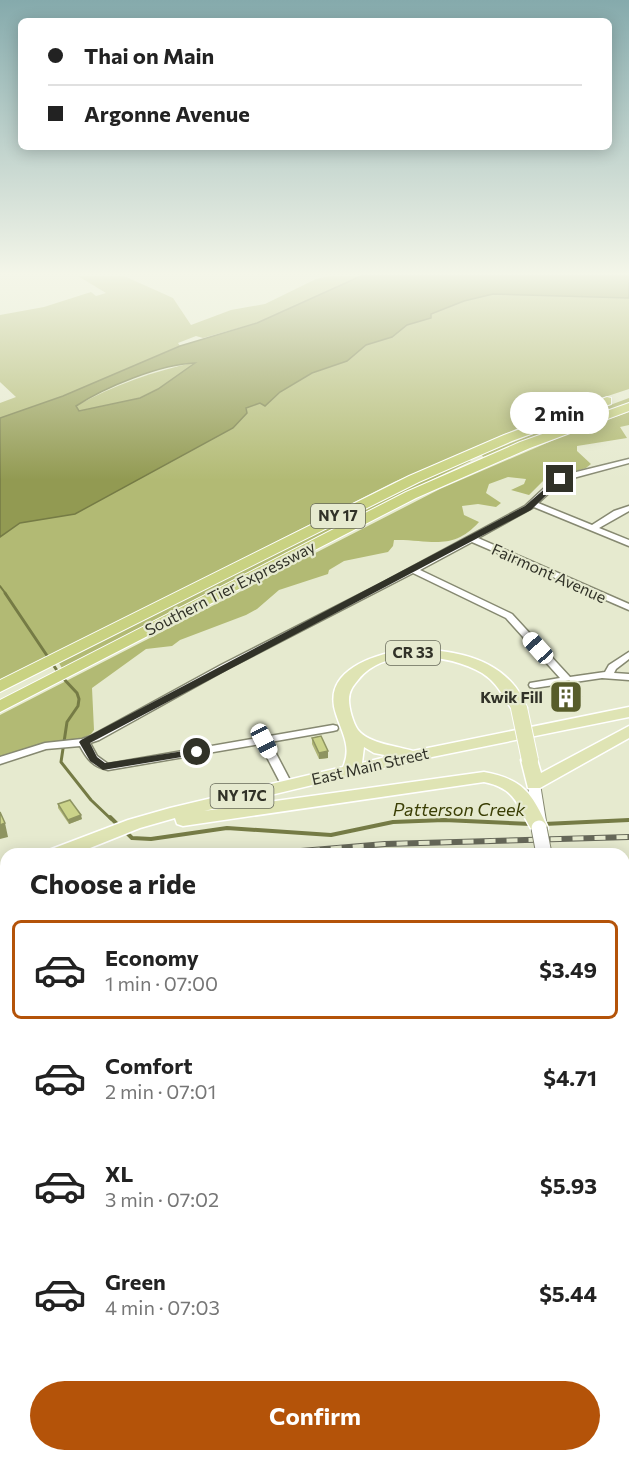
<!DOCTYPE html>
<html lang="en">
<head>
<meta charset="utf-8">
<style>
  body { margin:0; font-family:Commissioner,sans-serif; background:#f6f6f6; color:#222; height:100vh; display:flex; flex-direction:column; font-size:22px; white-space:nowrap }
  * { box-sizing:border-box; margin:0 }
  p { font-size:20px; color:#767676 }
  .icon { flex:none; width:33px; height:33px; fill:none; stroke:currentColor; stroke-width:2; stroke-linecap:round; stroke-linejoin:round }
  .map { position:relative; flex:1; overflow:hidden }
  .panel { position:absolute; left:0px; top:848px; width:630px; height:614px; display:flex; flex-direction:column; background:#fff; border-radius:18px 18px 0 0; box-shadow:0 3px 15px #0003 }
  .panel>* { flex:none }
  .guide { position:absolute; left:18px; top:18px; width:594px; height:132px; border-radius:9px; box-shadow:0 3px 15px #0003; display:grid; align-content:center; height:132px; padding:0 30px; background:#fff }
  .end { position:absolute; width:27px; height:27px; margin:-14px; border:8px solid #313228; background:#fff; box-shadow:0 0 0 3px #fff }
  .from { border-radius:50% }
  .bubble { position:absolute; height:42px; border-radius:21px; background:#fff; box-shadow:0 3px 15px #0003; font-size:20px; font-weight:700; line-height:42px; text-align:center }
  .car { position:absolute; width:18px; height:36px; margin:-18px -9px; border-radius:8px; box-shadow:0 0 4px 2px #0007; background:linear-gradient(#fff 24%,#345 0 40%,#fff 0 76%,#345 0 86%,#fff 0) }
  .guide b { display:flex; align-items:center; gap:21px; height:57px; font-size:22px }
  .guide b+b { border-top:2px solid #e0e0e0 }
  .guide i { width:15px; height:15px; background:#222 }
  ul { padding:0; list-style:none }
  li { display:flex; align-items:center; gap:18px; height:99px; margin:0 12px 9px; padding:0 18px; border:3px solid transparent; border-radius:9px }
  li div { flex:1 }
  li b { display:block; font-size:22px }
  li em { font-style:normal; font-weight:700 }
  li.current { border-color:#b45309 }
  li>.icon { width:54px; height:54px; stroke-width:1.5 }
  h2 { padding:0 30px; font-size:27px; line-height:72px }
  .primary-button { display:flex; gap:12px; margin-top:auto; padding:12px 30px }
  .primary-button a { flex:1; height:69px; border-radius:36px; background:#b45309; color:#fff; font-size:24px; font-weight:700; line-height:69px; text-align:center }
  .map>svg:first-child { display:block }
</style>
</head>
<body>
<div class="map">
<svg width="629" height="1460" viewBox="0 0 629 1460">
  <rect width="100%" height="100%" fill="#e6eacf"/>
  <!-- green -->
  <g fill="#b2ba74">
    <path d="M78,276H124L173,298L191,325L231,310L265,304L316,279L330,276H361L257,323L203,338L196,336L178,343L180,346L63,396L0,418V403L16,397L0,382V315L44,307L91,292L96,296L106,293Z"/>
    <path d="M493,294L629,298V389L544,417L394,482L0,681V537L20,523L31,521L246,408L260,403L265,406L280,392L312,373L347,361L366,345L392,337L407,325L430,318L431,314L464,301Z"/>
    <path d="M197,362L158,389L140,398L79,411L76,406C114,385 154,371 197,362Z"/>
    <path d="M629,398V405L483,457L482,455L543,430Z"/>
    <path d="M629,412V425L620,427L627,438L577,446V451L591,464L586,468L544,480L529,495L511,490L524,484L526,479L508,477L489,484L486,493L501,503L496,507L478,504L462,506L464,515L479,522C452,552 430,539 394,540L393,546L388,552L344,561L329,570L328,574L279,590L257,609L246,615L180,640L172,646L146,649L92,688L94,730L91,734L78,740L32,747L0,757V715L440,489L563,436Z"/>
    <path d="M468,459L471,461C333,526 199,600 63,670L59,663L393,493Z"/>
  </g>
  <!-- water -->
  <path fill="#929a52" stroke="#757b45" stroke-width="1.5" fill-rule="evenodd" d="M361,276H629V298L493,294L464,301L431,314V318L407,325L392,337L366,345L347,361L312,373L280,392L265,406L260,403L246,408L247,413L233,428L75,514L20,523L0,537V418L63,396L180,346L257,323ZM195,363L158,389L140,398L79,411L76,406C105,387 161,364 195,363Z"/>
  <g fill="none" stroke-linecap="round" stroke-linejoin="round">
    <!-- stream-far2 -->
    <path stroke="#757b45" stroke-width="2" d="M0,586L6,594"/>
    <!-- stream-far1 -->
    <g stroke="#757b45" stroke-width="3">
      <path d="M5,593L58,672"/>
      <path d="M62,677L77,693L79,699L78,706L67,722L61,762L91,800L111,819"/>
    </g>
    <!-- stream -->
    <g stroke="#757b45" stroke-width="4">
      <path d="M110,817L119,826"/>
      <path d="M544,824L629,820"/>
      <path d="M124,830L132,838L151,839L227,828L331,835L393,822L444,820L531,824"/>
    </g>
    <defs>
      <g id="minor">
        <path d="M629,459V463L562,481L538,503L592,525L614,511L629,506V511L599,528L629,540V546L534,507L478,538L629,604V610L472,542L420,570L512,614L570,677L605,672L609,665L629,652V659L616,669L614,673L629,674V680L602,678L534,688L530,687L529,685L530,683L560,678L506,618L413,573L227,669L99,740L90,743L97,756L108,764L333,725L337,726L338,728L337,730L333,731L270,742L293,786L291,788H283L260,744L108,770C93,767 87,759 80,746L46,749L0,764V757L45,743L82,739L91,736L221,665L384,582L525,506L556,477Z"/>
        <rect x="624" y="918" width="5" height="10"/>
        <path d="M6,1048V1060L0,1061V1049Z"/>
        <rect x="624" y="1093" width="5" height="12"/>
        <path d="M629,1190V1204L624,1205V1191Z"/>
      </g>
      <g id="tertiary">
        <path d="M534,780L540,784L546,821L539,825L532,821L528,784Z"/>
        <path d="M624,1198L629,1200V1235L624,1233Z"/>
        <path d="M629,1382V1402L624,1403V1383Z"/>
        <path d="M101,1455H158L156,1460H99Z"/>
      </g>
      <g id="primary">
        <path d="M406,649C443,649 487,654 513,684C519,690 523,700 527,708L519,713L513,711C503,697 498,683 482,673C449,654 385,646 358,680C353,686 349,691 349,700C349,708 353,723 358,730C369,744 398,746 413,751L629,707V717L417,760L204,811L484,772C523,779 532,793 548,828L545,832H533C517,807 518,789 484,782L183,826L177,824L175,818L140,828L75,854H47L49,850L128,820L170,808L343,767C352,747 342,733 336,714C321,670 374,655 406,649ZM364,747L374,753L390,756L362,763Z"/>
        <path d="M629,726V738L540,788H528L521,760L524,756H536L541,773Z"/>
        <path d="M6,867V882L0,884V869Z"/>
      </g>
      <g id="motorway">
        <path d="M607,397L611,398V404L512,441L419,482L0,692V680L409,476L504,435Z"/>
        <path d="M629,403V411L530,448L416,498L0,712V700L406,492L520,442Z"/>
      </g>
    </defs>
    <!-- minor casing -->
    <use href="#minor" stroke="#868971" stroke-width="3"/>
    <!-- tertiary casing -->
    <use href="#tertiary" stroke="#868971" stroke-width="2"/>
    <!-- primary casing -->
    <use href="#primary" stroke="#fff" stroke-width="3"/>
    <!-- motorway casing -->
    <use href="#motorway" stroke="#fff" stroke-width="2"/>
    <!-- minor -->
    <use href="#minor" fill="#fff" fill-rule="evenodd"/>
    <!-- tertiary -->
    <use href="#tertiary" fill="#fff" fill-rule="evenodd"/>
    <!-- primary -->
    <use href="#primary" fill="#dfe4b4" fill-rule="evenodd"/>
    <!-- motorway -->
    <use href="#motorway" fill="#c9d282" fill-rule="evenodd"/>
    <defs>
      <g id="rail">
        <path d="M265,854L385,844L629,837"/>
        <path d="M0,915L6,913"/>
      </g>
    </defs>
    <!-- rail casing -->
    <use href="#rail" stroke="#666859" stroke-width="6"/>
    <!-- rail -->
    <use href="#rail" stroke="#e6eacf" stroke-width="4" stroke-dasharray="11" stroke-linecap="butt"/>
    <defs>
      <path id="tertiary-bridge" d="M539,828L544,854"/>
      <path id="primary-bridge" d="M519,708L530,760"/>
    </defs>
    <!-- tertiary-bridge casing -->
    <use href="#tertiary-bridge" stroke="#868971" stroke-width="17" stroke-linecap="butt"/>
    <!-- primary-bridge casing -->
    <use href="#primary-bridge" stroke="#fff" stroke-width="18" stroke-linecap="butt"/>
    <!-- tertiary-bridge -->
    <use href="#tertiary-bridge" stroke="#fff" stroke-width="15"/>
    <!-- primary-bridge -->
    <use href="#primary-bridge" stroke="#dfe4b4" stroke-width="16"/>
  </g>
  <!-- wall -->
  <g fill="#afb577">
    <path d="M553,684L581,703L564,706L552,691Z"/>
    <path d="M312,738L328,758L319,759L312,744Z"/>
    <path d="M58,804L82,819L69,824L58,808Z"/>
  </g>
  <!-- shaded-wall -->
  <g fill="#8e9461">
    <path d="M581,696V703L564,706L565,699Z"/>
    <path d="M328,751V758L319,759V753Z"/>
    <path d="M81,815L82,819L69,824L68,820Z"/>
    <path d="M5,823L8,837L0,839V825Z"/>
    <path d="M6,1029V1040L0,1042V1031Z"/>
  </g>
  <!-- building -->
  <g fill="#cbd38a" stroke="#8e9461" stroke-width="1.5">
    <path d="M569,681L581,696L565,699L553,684Z"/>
    <path d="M321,736L328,751L319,753L312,738Z"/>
    <path d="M70,800L81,815L68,820L58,804Z"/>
    <path d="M0,812L5,823L0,825Z"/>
    <path d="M6,935V1029L0,1031V936Z"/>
  </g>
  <!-- sky -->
  <linearGradient id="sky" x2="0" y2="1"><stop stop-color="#85aaac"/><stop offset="0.57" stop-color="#f4f6e9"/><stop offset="1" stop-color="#f4f6e9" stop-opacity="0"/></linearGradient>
  <rect width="629" height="480" fill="url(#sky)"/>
  <!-- route -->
  <path fill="#313228" d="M557,478L563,479L531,510L90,743L97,757L105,763L197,749L202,752L200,754L103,770L90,761L79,742L81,740L525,506Z"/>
  <!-- icons -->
  <defs>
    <symbol id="building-square" viewBox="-11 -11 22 22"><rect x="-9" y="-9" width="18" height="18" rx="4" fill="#575c2a" stroke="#e6eacf"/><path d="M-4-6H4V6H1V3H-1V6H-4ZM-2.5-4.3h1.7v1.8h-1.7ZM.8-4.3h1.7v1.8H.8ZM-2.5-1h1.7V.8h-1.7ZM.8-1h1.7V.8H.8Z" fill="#fff"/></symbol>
  </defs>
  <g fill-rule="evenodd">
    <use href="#building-square" x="547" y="678" width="38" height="38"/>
  </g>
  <g text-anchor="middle" stroke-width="4.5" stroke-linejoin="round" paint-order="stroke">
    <!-- shield labels -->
    <g fill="#e6eacf" stroke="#67695a" stroke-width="1.5">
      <rect x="311" y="504" width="54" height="24" rx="4.5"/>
      <rect x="386" y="641" width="54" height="24" rx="4.5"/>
      <rect x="210.5" y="784" width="63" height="24" rx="4.5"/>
    </g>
    <g font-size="15" font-weight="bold" fill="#313228">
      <text x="338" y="521">NY 17</text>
      <text x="413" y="658">CR 33</text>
      <text x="242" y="801">NY 17C</text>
    </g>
    <!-- street labels -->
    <g font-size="16" fill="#313228" stroke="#e6eacf">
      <text transform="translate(549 573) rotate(24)" y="6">Fairmont Avenue</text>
      <text transform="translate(230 588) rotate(-27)" y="6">Southern Tier Expressway</text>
      <text transform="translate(370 766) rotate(-13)" y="6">East Main Street</text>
    </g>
    <!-- poi labels -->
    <g font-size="16" font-weight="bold" fill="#313228" stroke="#e6eacf" text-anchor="end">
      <text x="543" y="703">Kwik Fill</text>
    </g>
    <!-- water labels -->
    <g font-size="18" font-style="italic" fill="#3a3e04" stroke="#e6eacf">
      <text x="459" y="816">Patterson Creek</text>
    </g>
  </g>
</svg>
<i class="end from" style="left:197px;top:752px"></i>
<i class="end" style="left:560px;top:479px"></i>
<div class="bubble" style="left:510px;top:392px;width:99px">2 min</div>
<i class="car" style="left:538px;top:648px;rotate:318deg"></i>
<i class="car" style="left:264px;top:741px;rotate:153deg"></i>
<div class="guide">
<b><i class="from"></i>Thai on Main</b>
<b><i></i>Argonne Avenue</b>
</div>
<section class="panel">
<h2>Choose a ride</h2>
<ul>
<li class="current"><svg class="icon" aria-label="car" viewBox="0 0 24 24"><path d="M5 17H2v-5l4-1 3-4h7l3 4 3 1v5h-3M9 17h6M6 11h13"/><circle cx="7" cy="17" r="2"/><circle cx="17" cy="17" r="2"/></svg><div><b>Economy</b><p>1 min · 07:00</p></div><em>$3.49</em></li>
<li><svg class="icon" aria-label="car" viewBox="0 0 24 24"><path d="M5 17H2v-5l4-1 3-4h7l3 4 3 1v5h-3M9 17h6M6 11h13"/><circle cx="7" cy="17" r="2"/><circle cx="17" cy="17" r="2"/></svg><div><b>Comfort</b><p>2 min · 07:01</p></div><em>$4.71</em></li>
<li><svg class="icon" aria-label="car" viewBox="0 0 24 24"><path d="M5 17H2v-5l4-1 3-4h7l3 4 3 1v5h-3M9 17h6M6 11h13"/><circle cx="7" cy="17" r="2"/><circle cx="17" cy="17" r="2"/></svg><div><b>XL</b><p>3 min · 07:02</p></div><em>$5.93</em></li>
<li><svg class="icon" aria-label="car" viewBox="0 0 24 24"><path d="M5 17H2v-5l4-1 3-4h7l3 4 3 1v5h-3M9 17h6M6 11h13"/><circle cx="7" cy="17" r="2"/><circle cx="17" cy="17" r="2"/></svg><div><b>Green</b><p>4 min · 07:03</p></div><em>$5.44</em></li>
</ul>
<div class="primary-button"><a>Confirm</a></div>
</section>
</div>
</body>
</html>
